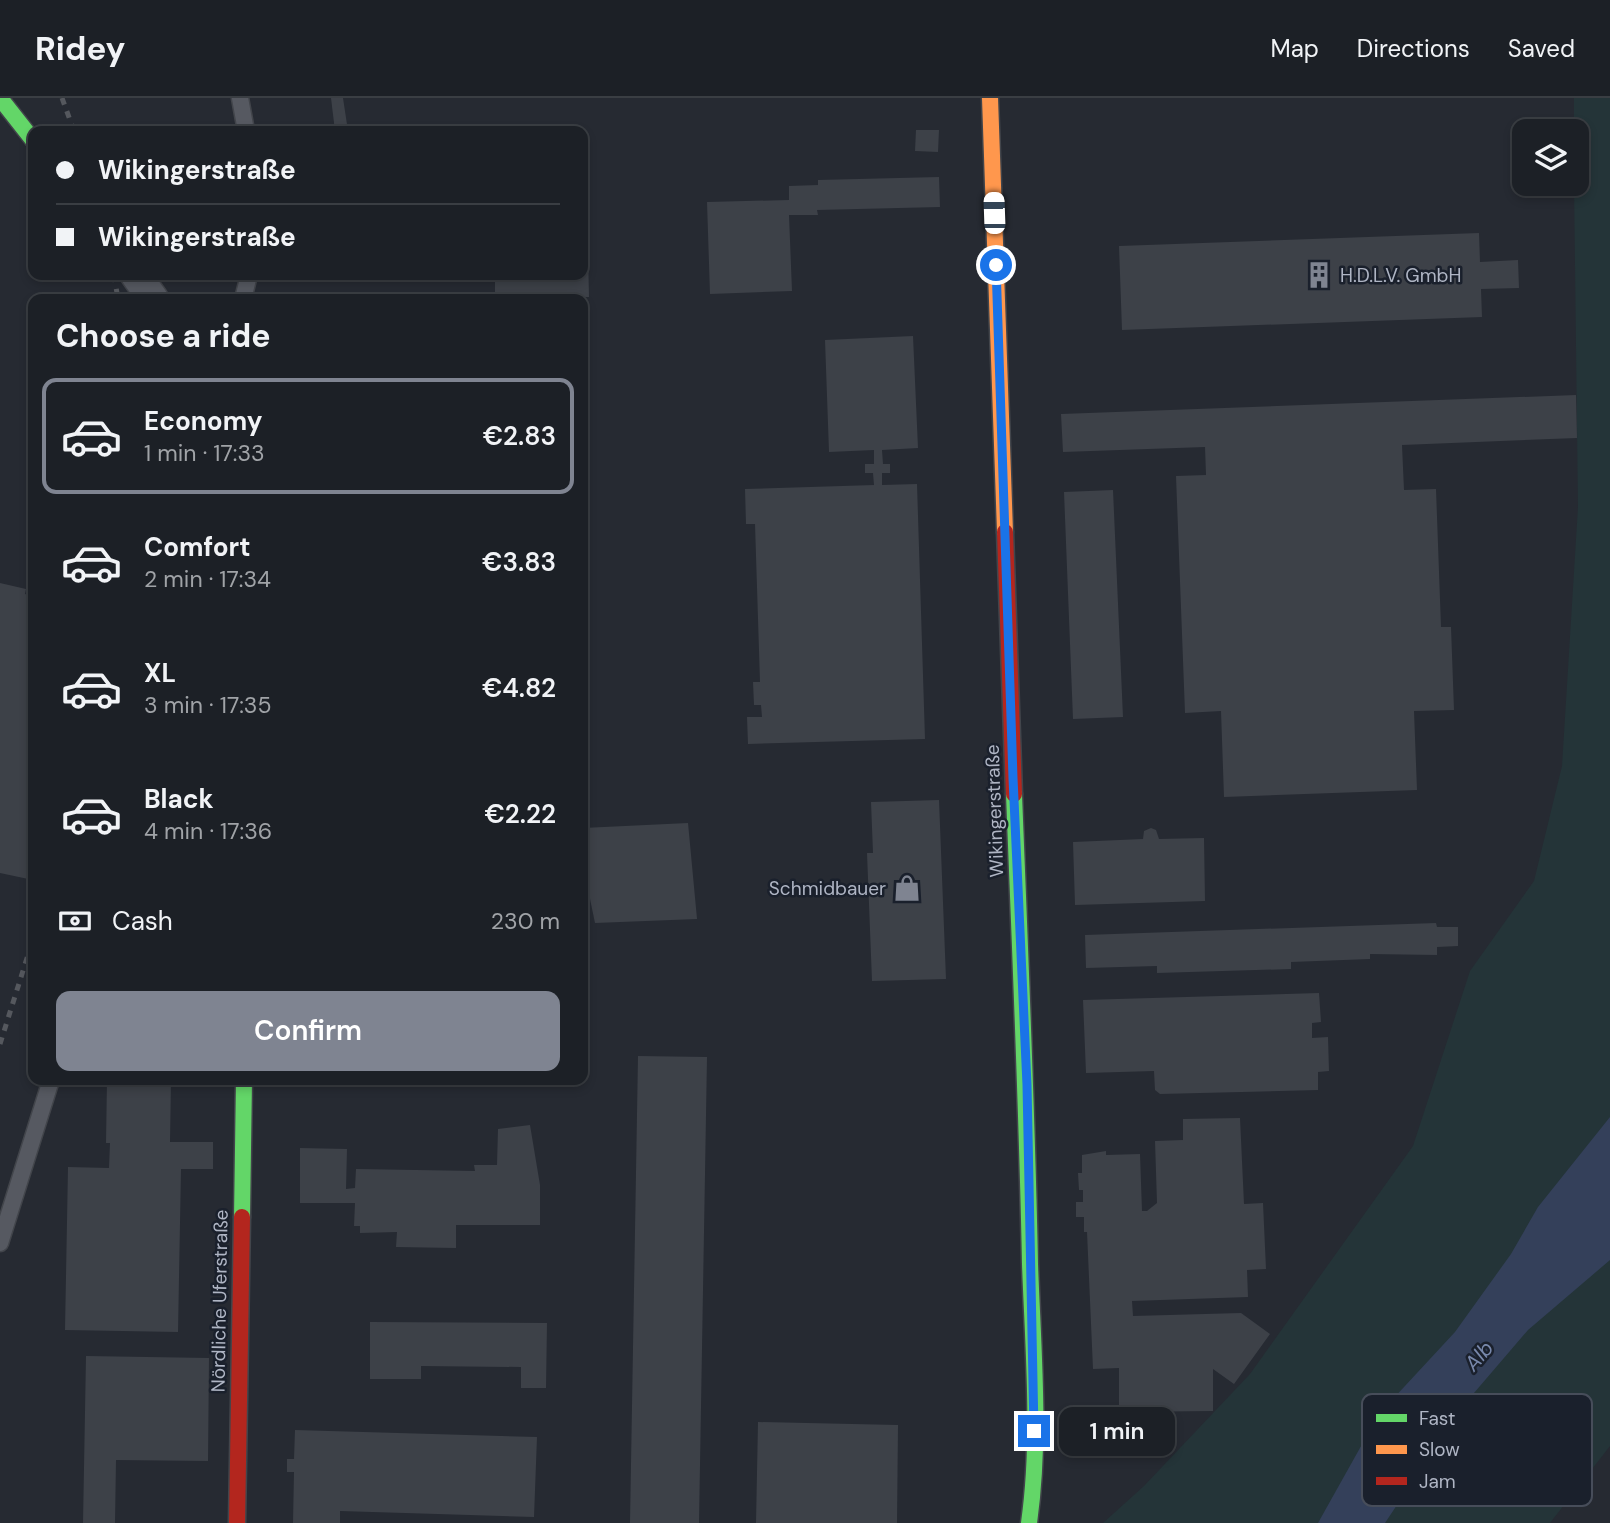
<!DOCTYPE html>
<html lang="en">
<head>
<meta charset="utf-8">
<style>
  body { margin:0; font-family:"DM Sans",sans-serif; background:#25282e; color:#f1f3f6; height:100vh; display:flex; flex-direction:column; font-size:26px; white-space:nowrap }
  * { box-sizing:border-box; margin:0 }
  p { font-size:23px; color:#a0a3a7 }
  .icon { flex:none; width:38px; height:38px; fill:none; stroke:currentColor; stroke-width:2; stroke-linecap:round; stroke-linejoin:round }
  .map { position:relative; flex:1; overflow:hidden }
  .drawer { position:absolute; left:28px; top:196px; width:560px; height:791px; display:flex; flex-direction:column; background:#1c2026; border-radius:14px; box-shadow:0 4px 10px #0003,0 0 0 2px #3a3e43 }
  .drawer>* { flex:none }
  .top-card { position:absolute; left:28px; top:28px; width:560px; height:154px; border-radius:14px; box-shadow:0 4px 10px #0003,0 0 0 2px #3a3e43; display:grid; align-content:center; height:154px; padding:0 28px; background:#1c2026 }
  .controls { position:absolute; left:1512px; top:21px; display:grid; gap:14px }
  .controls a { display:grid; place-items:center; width:77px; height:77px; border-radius:14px; background:#1c2026; box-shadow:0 4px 10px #0003,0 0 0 2px #3a3e43; font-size:35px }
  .end { position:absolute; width:32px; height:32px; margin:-16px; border:9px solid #1a73e8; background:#fff; box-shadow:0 0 0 4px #fff }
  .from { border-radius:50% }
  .bubble { position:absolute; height:49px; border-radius:14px; background:#1c2026; box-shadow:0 4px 10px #0003,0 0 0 2px #3a3e43; font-size:23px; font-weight:600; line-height:49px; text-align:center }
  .car { position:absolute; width:21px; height:42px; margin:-21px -10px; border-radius:9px; box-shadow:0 0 5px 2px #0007; background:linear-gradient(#fff 24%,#345 0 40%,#fff 0 76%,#345 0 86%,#fff 0) }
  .top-card b { display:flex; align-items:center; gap:24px; height:66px; font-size:26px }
  .top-card b+b { border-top:2px solid #3a3e43 }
  .top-card i { width:18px; height:18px; background:#f1f3f6 }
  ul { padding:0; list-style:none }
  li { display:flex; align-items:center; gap:21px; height:116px; margin:0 14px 10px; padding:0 14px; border:4px solid transparent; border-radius:14px }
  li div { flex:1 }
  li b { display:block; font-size:26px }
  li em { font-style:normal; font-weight:600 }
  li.current { border-color:#7f8491 }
  li>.icon { width:63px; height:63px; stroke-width:1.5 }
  h2 { padding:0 28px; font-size:32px; line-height:84px }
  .pay { display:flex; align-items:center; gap:18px; height:77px; padding:0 28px; font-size:26px }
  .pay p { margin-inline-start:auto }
  .action { display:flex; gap:14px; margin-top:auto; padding:14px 28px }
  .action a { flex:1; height:80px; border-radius:14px; background:#7f8491; color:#fff; font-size:28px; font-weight:600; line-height:80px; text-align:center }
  header { display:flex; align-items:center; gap:42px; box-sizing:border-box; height:98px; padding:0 35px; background:#1c2026; border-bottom:2px solid #3a3e43 }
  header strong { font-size:33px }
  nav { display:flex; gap:38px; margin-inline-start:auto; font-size:24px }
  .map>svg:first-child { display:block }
</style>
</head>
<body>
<header>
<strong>Ridey</strong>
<nav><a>Map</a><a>Directions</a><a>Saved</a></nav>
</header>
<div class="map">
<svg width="1610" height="1425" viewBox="0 0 1610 1425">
  <rect width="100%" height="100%" fill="#262a32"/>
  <!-- green -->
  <path fill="#243438" d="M1574,0H1610V1348L1550,1425H1103L1144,1388L1250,1276L1413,1048L1470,873L1534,783L1562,668L1578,409L1574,86H1577V33H1574Z"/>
  <!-- water -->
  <path fill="#34405a" d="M1610,1019V1162L1528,1232L1462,1309L1385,1425H1318L1379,1316L1455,1234L1511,1156L1538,1109Z"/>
  <!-- building -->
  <g fill="#3d4148">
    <path d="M331,0H343L348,33H335Z"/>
    <path d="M916,32H939L938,54L915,53Z"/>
    <path d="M939,79L940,109L817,112L818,117H789L792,193L710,196L707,104L789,102V88L818,87V82Z"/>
    <path d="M583,109H587L589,199L530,200V197L495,198V177H583Z"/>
    <path d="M1479,135L1480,164L1518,162L1519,190L1481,191L1482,219L1122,232L1119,148Z"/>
    <path d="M913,238L918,350L882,352L883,366H890V375H882V387L917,386L925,641L748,646L747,619H762L761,607H754L753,584H760L755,426H746L745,391L874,387L873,375H865V366H874V352L829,354L825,242Z"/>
    <path d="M1576,297L1577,340L1402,347L1404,392L1436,391L1441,529H1451L1454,612L1414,613L1417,692L1224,699L1221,613L1185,615L1176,378L1206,377L1205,349L1063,354L1061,316Z"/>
    <path d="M1113,392L1123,619L1073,621L1064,394Z"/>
    <path d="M0,485L26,491L25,496L33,498V782L0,775Z"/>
    <path d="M939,702L946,881L872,883L867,755H873L871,704Z"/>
    <path d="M688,725L697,821L595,825L583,767V730Z"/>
    <path d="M1151,730L1156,732L1159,741L1204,740L1205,803L1075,807L1073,744L1143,741L1144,733Z"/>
    <path d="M1436,825L1437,829H1458V848L1437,849V857L1370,856V861L1291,864V871L1157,875V868L1086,870L1085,837Z"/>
    <path d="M1319,895L1321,924L1312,925V940L1328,939L1329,973L1318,974V992L1160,996L1155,992L1154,973L1086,975L1083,902Z"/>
    <path d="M638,958L707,959L699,1425H630Z"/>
    <path d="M107,982H171L170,1044H213V1071H181L178,1234L65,1232L68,1069L109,1070L110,1045H106Z"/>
    <path d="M1240,1020L1244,1106L1263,1105L1266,1171L1247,1172L1248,1199L1132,1203L1133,1218L1241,1215L1270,1236L1234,1286L1213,1271V1313L1119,1314V1270L1093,1271L1087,1134H1084V1119H1076V1104H1083V1092H1079L1078,1075H1082V1057L1106,1053V1057L1140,1056L1142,1113H1147L1157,1105L1155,1043L1183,1042V1021Z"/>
    <path d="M530,1027L540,1087V1127H456V1150L396,1149L397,1134L360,1135V1128H354L355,1105H300V1050L347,1051L346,1091L355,1090L356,1071L475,1073L474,1067H497L498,1031Z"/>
    <path d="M370,1224L547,1225L546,1290H521V1269L421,1268V1281H370Z"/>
    <path d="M86,1258L209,1260L208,1363L116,1362L115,1425H83Z"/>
    <path d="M758,1324L898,1327L897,1425H756Z"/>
    <path d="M295,1332L537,1339L534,1419L340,1413V1425H293L294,1374H287V1361H294Z"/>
  </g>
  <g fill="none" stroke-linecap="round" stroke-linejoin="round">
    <defs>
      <g id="lane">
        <path d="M240,0L246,33"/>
        <path d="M243,201L249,177"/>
        <path d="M0,1145L51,982"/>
      </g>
      <path id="street" d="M136,177L153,201"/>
      <g id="fast">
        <path d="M0,0L33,42"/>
        <path d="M1014,696C1020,852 1027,1009 1030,1166C1033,1251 1041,1340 1029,1425"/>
        <path d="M242,1119L244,982"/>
      </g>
      <path id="slow" d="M990,0L1005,434"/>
      <g id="jam">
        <path d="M1005,434L1014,696"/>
        <path d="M237,1425L242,1119"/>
      </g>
    </defs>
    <!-- lane casing -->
    <use href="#lane" stroke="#42454b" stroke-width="19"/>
    <!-- street casing -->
    <use href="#street" stroke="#42454b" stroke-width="33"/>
    <!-- fast casing -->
    <use href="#fast" stroke="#42454b" stroke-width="19"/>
    <!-- slow casing -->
    <use href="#slow" stroke="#42454b" stroke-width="19"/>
    <!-- jam casing -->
    <use href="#jam" stroke="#42454b" stroke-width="19"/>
    <!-- lane -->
    <use href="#lane" stroke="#565961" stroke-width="16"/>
    <!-- street -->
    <use href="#street" stroke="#565961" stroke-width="30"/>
    <!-- fast -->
    <use href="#fast" stroke="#63d668" stroke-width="16"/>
    <!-- slow -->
    <use href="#slow" stroke="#ff974d" stroke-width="16"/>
    <!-- jam -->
    <use href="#jam" stroke="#b3261e" stroke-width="16"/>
    <!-- rail -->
    <g stroke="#55585e" stroke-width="5" stroke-dasharray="7 7" stroke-linecap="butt">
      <path d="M62,0L74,33"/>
      <path d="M114,177L118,201"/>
      <path d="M0,946L33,841"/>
    </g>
  </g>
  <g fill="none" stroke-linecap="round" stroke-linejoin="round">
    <!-- route -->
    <path stroke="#1a73e8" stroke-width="9" d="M996,167L1013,680L1027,987L1034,1333"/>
  </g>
  <!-- icons -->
  <defs>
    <symbol id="building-bare" viewBox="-9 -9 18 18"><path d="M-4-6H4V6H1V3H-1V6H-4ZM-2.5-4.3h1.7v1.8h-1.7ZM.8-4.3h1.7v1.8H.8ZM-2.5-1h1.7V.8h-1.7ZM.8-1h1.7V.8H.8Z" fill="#7f8491" stroke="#1a202c" stroke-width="2.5" paint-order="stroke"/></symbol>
    <symbol id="shop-bare" viewBox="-9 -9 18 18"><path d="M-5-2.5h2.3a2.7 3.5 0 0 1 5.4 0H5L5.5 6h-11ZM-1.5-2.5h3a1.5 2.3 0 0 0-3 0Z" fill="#7f8491" stroke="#1a202c" stroke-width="2.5" paint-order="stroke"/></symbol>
  </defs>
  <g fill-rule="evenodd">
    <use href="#building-bare" x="1300" y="158" width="38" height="38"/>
    <use href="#shop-bare" x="888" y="771" width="38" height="38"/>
  </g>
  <g text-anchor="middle" stroke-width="5" stroke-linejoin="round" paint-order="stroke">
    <!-- poi labels -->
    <g font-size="19" fill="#afb5c4" stroke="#1a202c" text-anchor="start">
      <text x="1340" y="184">H.D.L.V. GmbH</text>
      <text x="886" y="797" text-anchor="end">Schmidbauer</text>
    </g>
    <!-- street labels -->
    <g font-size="19" fill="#afb5c4" stroke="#1a202c">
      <text transform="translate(994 713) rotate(-92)" y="7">Wikingerstraße</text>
      <text transform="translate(219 1203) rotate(-89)" y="7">Nördliche Uferstraße</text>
    </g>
    <!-- water labels -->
    <g font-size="21" font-style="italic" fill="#7888ab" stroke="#1a202c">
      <text transform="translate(1479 1258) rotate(-49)" y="7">Alb</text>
    </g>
  </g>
  <!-- legend -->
  <rect x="1362" y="1296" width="230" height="112" rx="10" fill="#1a202c" stroke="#474d5a" stroke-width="2"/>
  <rect x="1376" y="1316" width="31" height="8" fill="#63d668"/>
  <rect x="1376" y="1347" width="31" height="9" fill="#ff974d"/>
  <rect x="1376" y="1379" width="31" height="8" fill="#b3261e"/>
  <g font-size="19" fill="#afb5c4">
    <text x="1419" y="1327">Fast</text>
    <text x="1419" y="1358">Slow</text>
    <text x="1419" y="1390">Jam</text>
  </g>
</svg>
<div class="controls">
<a><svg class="icon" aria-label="layers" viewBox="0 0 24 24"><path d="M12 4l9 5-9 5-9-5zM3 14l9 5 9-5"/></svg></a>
</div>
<i class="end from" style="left:996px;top:167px"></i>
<i class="end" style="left:1034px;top:1333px"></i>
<div class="bubble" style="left:1059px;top:1309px;width:116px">1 min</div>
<i class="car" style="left:994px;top:115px;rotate:358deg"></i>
<div class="top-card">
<b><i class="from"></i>Wikingerstraße</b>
<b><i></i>Wikingerstraße</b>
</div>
<section class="drawer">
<h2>Choose a ride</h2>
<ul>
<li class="current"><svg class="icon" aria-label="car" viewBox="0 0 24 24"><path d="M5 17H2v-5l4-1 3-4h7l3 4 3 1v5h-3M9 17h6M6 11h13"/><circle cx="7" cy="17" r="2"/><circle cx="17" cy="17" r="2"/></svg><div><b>Economy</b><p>1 min · 17:33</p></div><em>€2.83</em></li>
<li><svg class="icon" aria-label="car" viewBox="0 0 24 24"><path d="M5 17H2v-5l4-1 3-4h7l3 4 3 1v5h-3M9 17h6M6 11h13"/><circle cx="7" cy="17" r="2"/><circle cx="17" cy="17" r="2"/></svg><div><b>Comfort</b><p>2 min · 17:34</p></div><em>€3.83</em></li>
<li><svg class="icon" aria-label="car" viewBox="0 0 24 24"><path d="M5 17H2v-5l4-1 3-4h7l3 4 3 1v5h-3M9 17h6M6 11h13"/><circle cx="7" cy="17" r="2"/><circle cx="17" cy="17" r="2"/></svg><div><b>XL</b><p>3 min · 17:35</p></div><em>€4.82</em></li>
<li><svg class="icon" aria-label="car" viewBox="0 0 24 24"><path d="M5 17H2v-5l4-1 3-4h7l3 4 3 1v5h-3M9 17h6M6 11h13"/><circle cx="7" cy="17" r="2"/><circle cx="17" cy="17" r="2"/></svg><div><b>Black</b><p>4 min · 17:36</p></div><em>€2.22</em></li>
</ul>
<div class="pay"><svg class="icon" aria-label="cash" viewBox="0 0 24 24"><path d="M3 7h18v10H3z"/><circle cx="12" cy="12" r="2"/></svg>Cash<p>230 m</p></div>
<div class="action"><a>Confirm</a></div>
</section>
</div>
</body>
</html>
